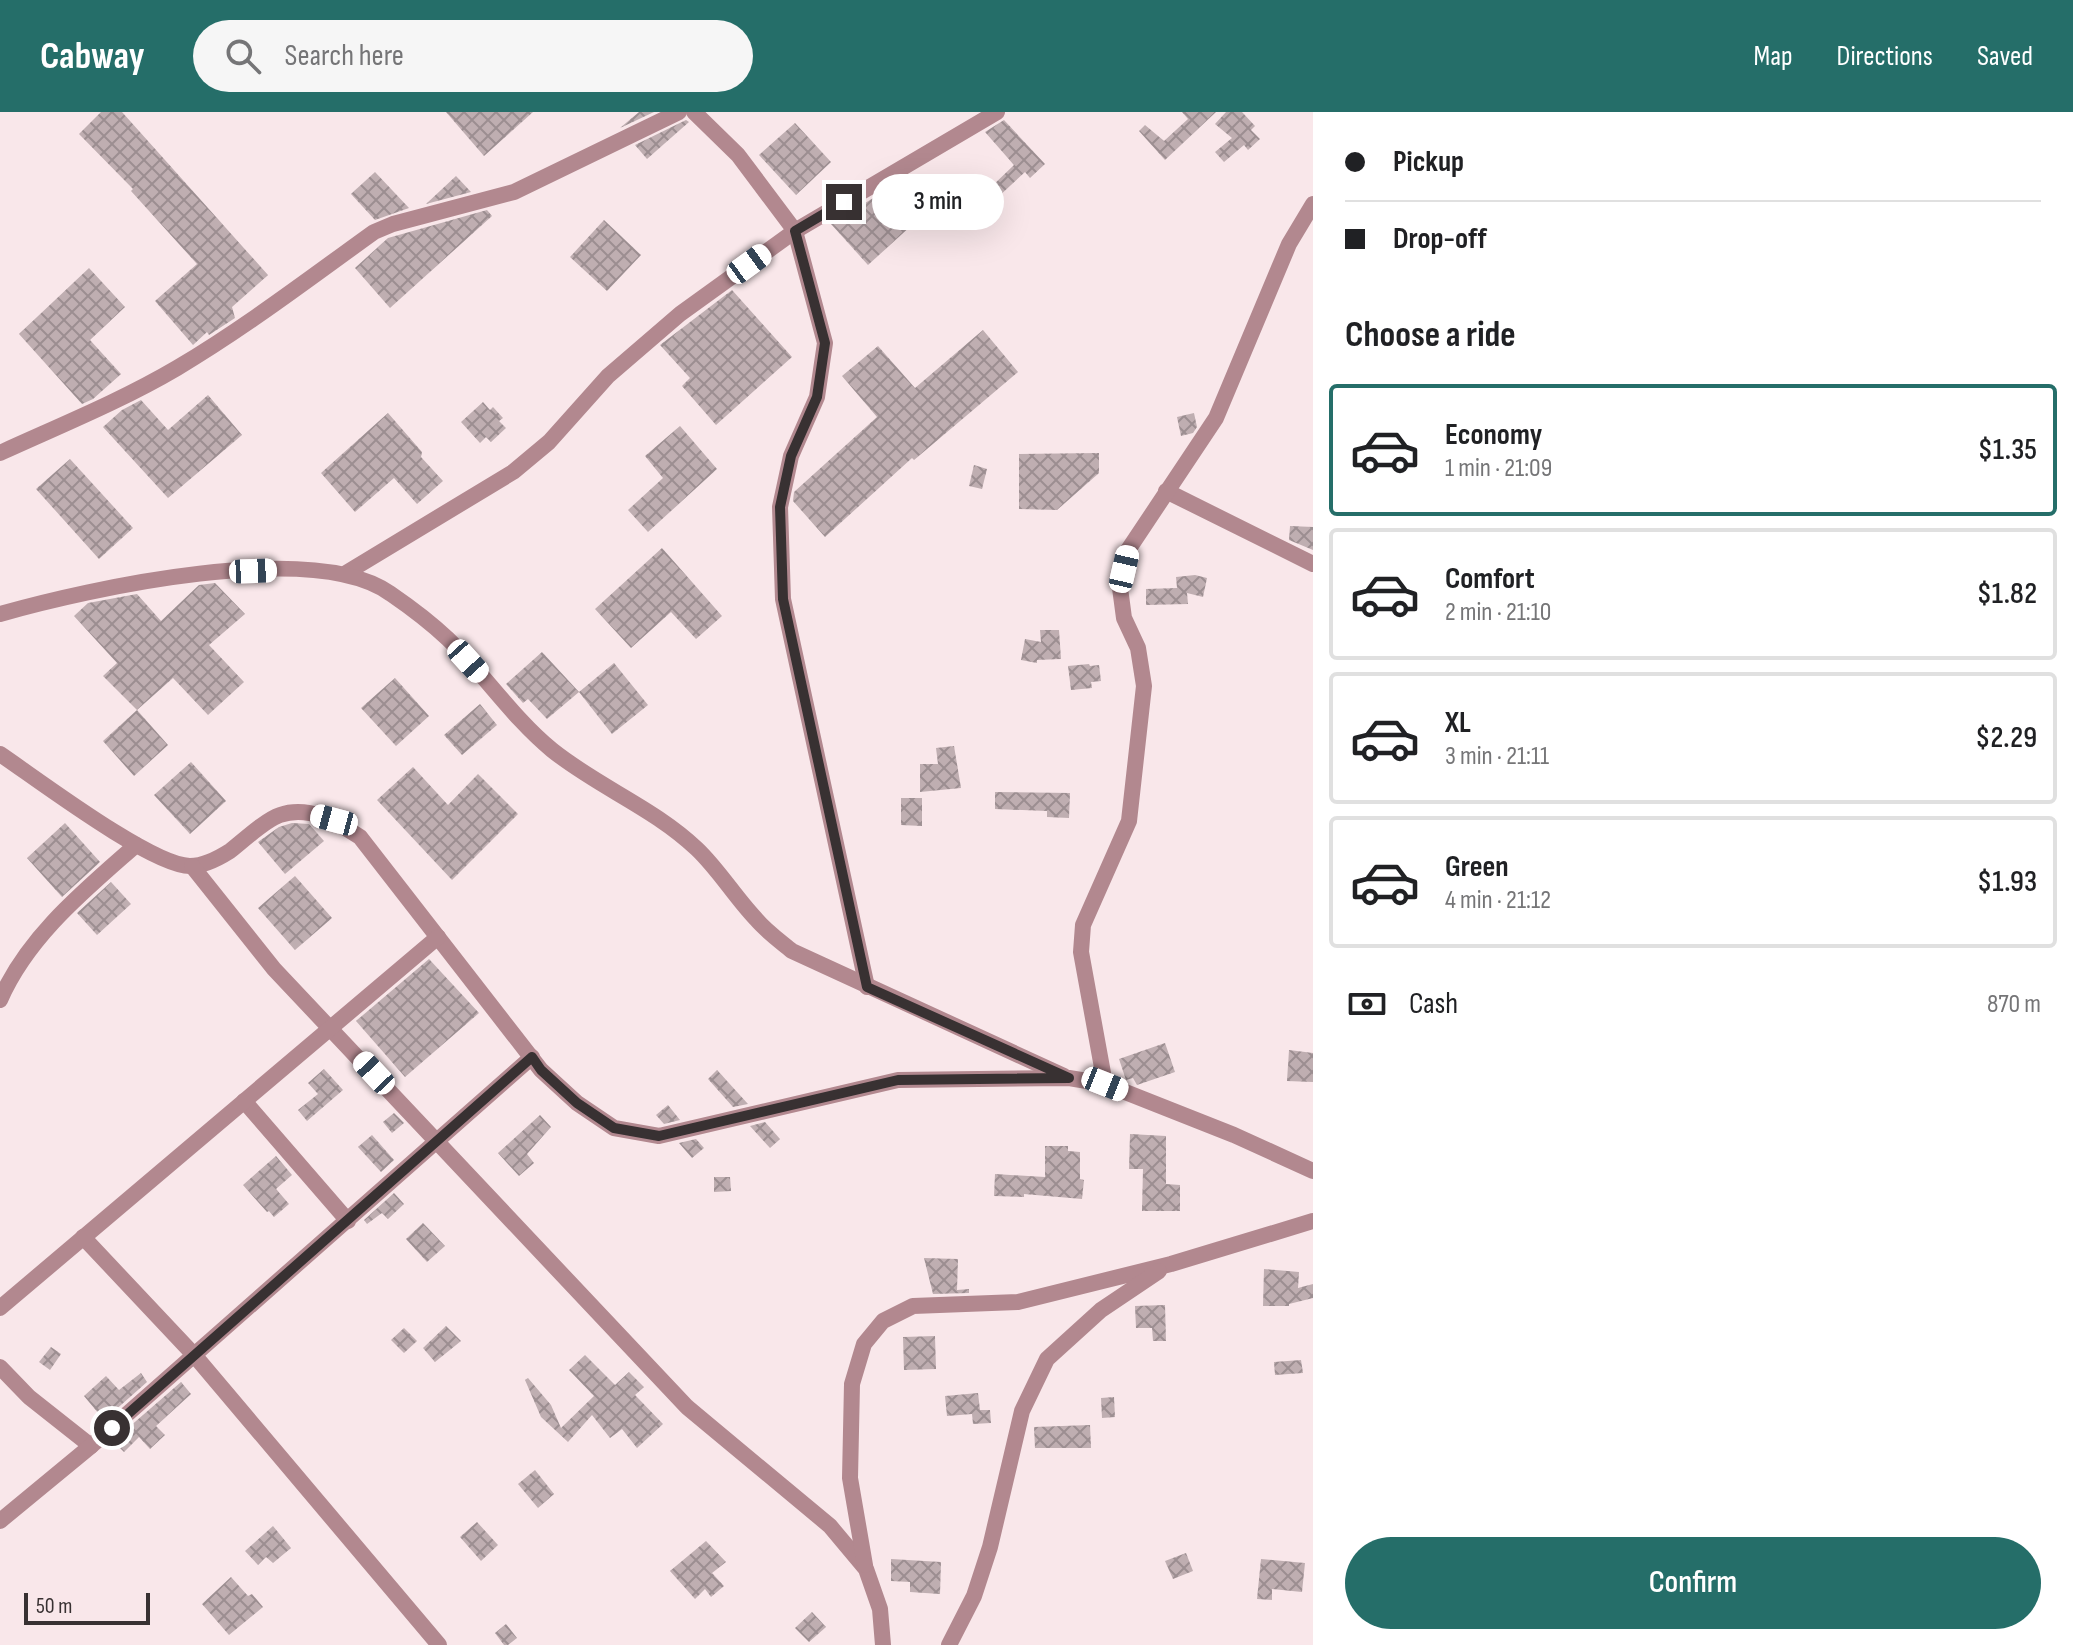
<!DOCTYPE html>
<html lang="en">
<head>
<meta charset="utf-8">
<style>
  body { margin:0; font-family:"Sofia Sans Condensed",sans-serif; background:#f6f6f6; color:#202124; height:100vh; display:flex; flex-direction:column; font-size:30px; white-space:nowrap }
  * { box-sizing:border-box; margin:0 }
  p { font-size:26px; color:#757577 }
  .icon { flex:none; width:44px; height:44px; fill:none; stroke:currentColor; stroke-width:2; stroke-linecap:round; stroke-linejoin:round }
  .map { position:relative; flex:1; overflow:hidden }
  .side { display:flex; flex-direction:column; background:#fff; width:760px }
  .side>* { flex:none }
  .guide { display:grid; align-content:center; height:176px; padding:0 32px; background:#fff }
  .scale { position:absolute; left:24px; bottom:20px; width:126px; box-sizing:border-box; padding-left:8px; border:4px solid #383132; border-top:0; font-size:22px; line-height:28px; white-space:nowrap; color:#383132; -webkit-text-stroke:6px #f9e7ea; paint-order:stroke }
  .end { position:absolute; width:36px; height:36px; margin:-18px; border:10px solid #383132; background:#fff; box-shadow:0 0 0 4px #fff }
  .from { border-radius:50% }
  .bubble { position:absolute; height:56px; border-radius:28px; background:#fff; box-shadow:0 8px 32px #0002; font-size:26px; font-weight:600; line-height:56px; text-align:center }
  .car { position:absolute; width:24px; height:48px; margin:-24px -12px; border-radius:10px; box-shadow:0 0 6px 2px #0007; background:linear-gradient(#fff 24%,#345 0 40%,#fff 0 76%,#345 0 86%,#fff 0) }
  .guide b { display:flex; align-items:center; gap:28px; height:76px; font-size:30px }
  .guide b+b { border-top:2px solid #e0e0e0 }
  .guide i { width:20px; height:20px; background:#202124 }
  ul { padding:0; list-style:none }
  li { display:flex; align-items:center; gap:24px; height:132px; margin:0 16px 12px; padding:0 16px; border:4px solid #e0e0e0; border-radius:8px }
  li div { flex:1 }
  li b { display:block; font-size:30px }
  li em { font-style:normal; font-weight:600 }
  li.active { border-color:#256e69 }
  li>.icon { width:72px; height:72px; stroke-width:1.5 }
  h2 { padding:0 32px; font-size:36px; line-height:96px }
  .pay { display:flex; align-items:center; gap:20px; height:88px; padding:0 32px; font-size:30px }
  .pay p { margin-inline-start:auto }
  .action { display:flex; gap:16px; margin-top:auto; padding:16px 32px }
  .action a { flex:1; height:92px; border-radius:48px; background:#256e69; color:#fff; font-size:32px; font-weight:600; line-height:92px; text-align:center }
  header { display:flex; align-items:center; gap:48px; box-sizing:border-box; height:112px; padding:0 40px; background:#256e69; color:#fff }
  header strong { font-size:38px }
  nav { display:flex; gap:44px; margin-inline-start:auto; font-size:28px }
  .search { width:560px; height:72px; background:#f6f6f6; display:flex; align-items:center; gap:20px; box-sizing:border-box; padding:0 28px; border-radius:44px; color:#757577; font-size:30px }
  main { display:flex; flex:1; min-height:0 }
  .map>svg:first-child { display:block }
</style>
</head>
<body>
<header>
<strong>Cabway</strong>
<div class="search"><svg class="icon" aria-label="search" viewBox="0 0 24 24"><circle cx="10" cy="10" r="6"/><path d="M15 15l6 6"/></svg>Search here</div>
<nav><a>Map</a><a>Directions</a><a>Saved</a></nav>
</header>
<main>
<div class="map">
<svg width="1313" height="1533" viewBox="0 0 1313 1533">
  <defs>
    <pattern id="building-cross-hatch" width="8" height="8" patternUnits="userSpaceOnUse" patternTransform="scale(2)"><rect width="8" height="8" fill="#bfaeb1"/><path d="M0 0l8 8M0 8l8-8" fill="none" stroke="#9c8e91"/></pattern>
  </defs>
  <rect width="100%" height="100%" fill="#f9e7ea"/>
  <!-- building -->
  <g fill="url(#building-cross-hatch)">
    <path d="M101,0H122L268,163L232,195L235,206L209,223L207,220L193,233L155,189L197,152L131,79L133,77L79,22Z"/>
    <path d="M446,0H533L484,44Z"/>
    <path d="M639,0H654L620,16Z"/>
    <path d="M1182,0H1216L1165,48L1139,19L1145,13L1164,29L1188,7Z"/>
    <path d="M1226,0H1242L1255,14L1251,18L1260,27L1248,38L1244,33L1224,50L1215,40L1232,26L1215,12Z"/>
    <path d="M686,8L689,10L647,47L635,33Z"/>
    <path d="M1004,8L1045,52L1030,66L1025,60L997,86L989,77L1014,53L985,20Z"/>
    <path d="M795,11L831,50L796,83L759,43Z"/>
    <path d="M375,60L409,96L375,108L351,82Z"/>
    <path d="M456,64L471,80L426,92Z"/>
    <path d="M909,64L935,92L868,153L831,112Z"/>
    <path d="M487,98L492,104L390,196L355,156L388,126Z"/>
    <path d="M604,108L641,143L607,179L570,145Z"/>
    <path d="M89,156L125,195L90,228L121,262L93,287L82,292L19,222Z"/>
    <path d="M732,178L792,245L716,313L682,274L690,266L660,233Z"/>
    <path d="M983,218L1018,260L914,348L912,346L825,425L793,389L794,380L877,305L842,264L878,234L915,276Z"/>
    <path d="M208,283L242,323L168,386L103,315L122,298L141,288L168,318Z"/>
    <path d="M483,290L490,298L493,295L503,306L499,309L506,316L491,330L486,325L480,331L461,310Z"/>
    <path d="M388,301L422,340L421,345L443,369L417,392L394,366L355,400L321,361Z"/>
    <path d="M1194,301L1197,315L1193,321L1181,324L1177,305Z"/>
    <path d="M680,314L717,357L648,420L628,398L663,366L645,344Z"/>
    <path d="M1099,341V361L1057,398L1019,397V342Z"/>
    <path d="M70,347L133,416L99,447L36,377Z"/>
    <path d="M974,353L987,357L982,377L969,374Z"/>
    <path d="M1290,414L1313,415V438L1289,428Z"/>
    <path d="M662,436L722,504L696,527L671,500L631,536L595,497Z"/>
    <path d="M1195,463L1207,466L1203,485L1187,481L1188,492L1146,493V477L1177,476L1176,465Z"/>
    <path d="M215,471L245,502L209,533L244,570L208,603L173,566L137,598L103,564L117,551L74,504L88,491L137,482L161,509L199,473Z"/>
    <path d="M1040,518H1059L1061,547L1037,548V551L1021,548L1025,527L1041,530Z"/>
    <path d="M542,540L579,580L547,607L528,587L523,591L506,572Z"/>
    <path d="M614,551L648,593L612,622L579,580Z"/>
    <path d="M1089,552L1090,554L1099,553L1101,569L1091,570L1092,576L1071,578L1068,554Z"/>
    <path d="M395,566L429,604L396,634L361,596Z"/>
    <path d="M480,592L497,613L462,643L444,623Z"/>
    <path d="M137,598L168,633L134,664L103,629Z"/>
    <path d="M954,634L961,676L920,680V652H938L936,636Z"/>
    <path d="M191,650L226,689L190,722L154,683Z"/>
    <path d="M413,655L448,693L478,662L518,702L452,768L377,688Z"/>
    <path d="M995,680L1070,681L1069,706L1047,705V699L995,697Z"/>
    <path d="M901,686H922V714L901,713Z"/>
    <path d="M65,711L100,750L62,785L27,746Z"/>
    <path d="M292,711L309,712L324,729L285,762L258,730L279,715Z"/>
    <path d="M295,764L332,806L295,838L258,796Z"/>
    <path d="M111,770L131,792L97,823L77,801Z"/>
    <path d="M429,847L479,901L405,965L356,909Z"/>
    <path d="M1165,931L1175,960L1137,973L1133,966L1126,968L1119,947Z"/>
    <path d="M1289,938L1313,941V970L1287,969Z"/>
    <path d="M324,957L343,978L307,1009L298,998L318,982L308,971Z"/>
    <path d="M717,958L748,992L733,995L708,967Z"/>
    <path d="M668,993L680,1008L664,1012L656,1003Z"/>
    <path d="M394,1001L404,1011L392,1021L383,1010Z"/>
    <path d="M540,1003L551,1015L527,1042L534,1051L519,1064L498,1041Z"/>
    <path d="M765,1010L780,1027L770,1036L750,1014Z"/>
    <path d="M1130,1022L1166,1024V1072L1180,1073V1099H1142L1143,1057H1129Z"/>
    <path d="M372,1023L394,1048L381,1060L358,1035Z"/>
    <path d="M696,1027L704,1036L692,1046L679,1031Z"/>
    <path d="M1045,1034H1068V1039L1080,1040V1067L1084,1068L1082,1087L1024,1082V1085L994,1084L995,1062L1045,1065Z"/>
    <path d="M276,1044L292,1063L276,1077L289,1092L274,1105L269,1099L267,1100L243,1073Z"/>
    <path d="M714,1065H730L731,1079L714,1080Z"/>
    <path d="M394,1081L404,1092L388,1107L382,1101L367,1112L364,1108Z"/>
    <path d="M423,1111L445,1134L427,1150L406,1127Z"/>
    <path d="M924,1146L958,1147L957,1178L969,1177V1181L933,1182Z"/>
    <path d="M1264,1157L1299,1160L1298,1176L1313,1172V1186L1289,1192V1194H1263Z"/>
    <path d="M1165,1193L1166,1229H1153L1152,1216H1136L1135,1194Z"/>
    <path d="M446,1214L461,1229L435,1250L423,1236Z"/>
    <path d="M404,1216L417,1229L404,1241L391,1228Z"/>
    <path d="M935,1224L936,1257L904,1258L903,1225Z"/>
    <path d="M51,1235L61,1242L50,1258L39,1250Z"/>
    <path d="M585,1243L615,1273L629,1260L644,1275L635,1283L663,1312L637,1336L622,1317L610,1326L592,1303L568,1330L541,1305L525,1268L528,1266L551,1293L561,1316L594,1284L569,1258Z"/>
    <path d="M1301,1248L1303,1261L1275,1263L1274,1250Z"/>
    <path d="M141,1261L147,1270L104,1308L84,1284L106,1264L119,1278Z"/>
    <path d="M181,1270L191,1282L156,1314L165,1323L150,1337L139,1325L124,1340L113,1329Z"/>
    <path d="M978,1281L980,1298H990L991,1311L973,1312L972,1302L947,1304L945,1284Z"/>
    <path d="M1114,1285L1115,1305L1102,1306L1101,1286Z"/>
    <path d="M1090,1313L1091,1336H1035L1034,1315Z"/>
    <path d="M535,1358L554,1382L538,1396L518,1372Z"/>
    <path d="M477,1410L498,1433L481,1449L460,1425Z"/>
    <path d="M273,1414L291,1436L273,1451L266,1445L258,1453L245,1439Z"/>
    <path d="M706,1429L726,1450L712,1461L724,1474L711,1485L705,1477L695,1487L670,1459Z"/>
    <path d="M1186,1441L1193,1459L1173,1467L1165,1449Z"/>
    <path d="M891,1447L941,1450L940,1482L910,1480V1470L891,1469Z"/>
    <path d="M1261,1447L1305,1451L1302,1480L1272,1477V1488L1257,1487Z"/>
    <path d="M231,1465L248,1484L252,1482L263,1495L229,1523L202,1492Z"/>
    <path d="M812,1500L826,1515L809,1530L795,1516Z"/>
    <path d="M506,1512L517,1526L508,1533H504L495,1521Z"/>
  </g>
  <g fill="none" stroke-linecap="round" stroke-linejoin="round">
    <!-- minor -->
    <g stroke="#b2888f" stroke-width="16">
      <path d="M694,0L738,43L795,119L825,231L817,285L791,344L780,395L783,487L867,875"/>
      <path d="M0,341C59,314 121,289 177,256C246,215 310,166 374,120L393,112L514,80L679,0"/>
      <path d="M1166,379L1313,452"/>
      <path d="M346,461L513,360L549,330L608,264L680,202L795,119L997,0"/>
      <path d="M0,502C88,477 314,426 391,482C410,495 431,511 448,527C484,562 513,606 552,638C598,675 654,696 697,737C719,758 735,785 756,807C766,819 780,829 792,839L1064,964"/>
      <path d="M0,642C37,667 152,754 190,754C204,754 219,746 230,739C243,729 265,708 280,703C309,693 337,710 360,725L541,958L577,991L614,1016L659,1024L898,968L1069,966L1105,972L1234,1023L1313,1059"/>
      <path d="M192,754L274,857L687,1295L830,1414L866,1457L880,1497L883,1533"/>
      <path d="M0,888C28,824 85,778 136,733"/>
      <path d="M1105,972L1081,840L1083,813L1129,709L1144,574L1138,536L1124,506L1120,476L1128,438L1216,306L1289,132L1313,92"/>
      <path d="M244,989L348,1109"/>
      <path d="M83,1125L195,1244L439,1533"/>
      <path d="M0,1196L438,825"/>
      <path d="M0,1255L29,1285L91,1334"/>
      <path d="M0,1409L91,1334L532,945"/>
      <path d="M865,1453L850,1366L852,1272L864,1232L883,1209L913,1194L1018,1190L1171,1152L1313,1109"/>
      <path d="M949,1533L974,1484L990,1435L1022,1299L1047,1247L1101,1198L1159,1159"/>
    </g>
  </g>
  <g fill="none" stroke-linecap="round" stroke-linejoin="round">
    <!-- route -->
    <path stroke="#383132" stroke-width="10" d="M112,1316L532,945L541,958L577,991L614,1016L659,1024L898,968L1069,966L867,875L783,487L780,395L791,344L817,285L825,231L795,119L844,90"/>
  </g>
</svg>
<div class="scale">50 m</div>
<i class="end from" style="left:112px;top:1316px"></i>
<i class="end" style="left:844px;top:90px"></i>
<div class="bubble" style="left:872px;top:62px;width:132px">3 min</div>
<i class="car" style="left:749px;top:152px;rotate:54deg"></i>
<i class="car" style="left:1124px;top:457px;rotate:13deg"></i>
<i class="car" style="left:253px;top:459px;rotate:88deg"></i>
<i class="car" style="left:468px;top:549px;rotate:138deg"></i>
<i class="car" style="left:334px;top:708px;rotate:285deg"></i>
<i class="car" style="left:374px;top:961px;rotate:317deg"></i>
<i class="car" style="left:1105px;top:972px;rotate:112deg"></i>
</div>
<section class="side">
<div class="guide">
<b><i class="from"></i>Pickup</b>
<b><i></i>Drop-off</b>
</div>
<h2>Choose a ride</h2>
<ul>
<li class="active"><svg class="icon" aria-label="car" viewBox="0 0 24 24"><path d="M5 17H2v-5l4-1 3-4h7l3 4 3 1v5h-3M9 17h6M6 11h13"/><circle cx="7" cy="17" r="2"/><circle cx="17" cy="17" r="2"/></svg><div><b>Economy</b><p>1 min · 21:09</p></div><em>$1.35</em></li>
<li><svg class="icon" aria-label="car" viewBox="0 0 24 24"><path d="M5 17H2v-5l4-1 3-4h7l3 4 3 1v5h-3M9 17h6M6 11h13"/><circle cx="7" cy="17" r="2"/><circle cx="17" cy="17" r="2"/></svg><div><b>Comfort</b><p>2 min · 21:10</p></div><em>$1.82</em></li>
<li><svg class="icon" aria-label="car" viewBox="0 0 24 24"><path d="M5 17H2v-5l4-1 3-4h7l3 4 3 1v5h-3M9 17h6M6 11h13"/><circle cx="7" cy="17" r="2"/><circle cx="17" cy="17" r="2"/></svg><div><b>XL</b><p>3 min · 21:11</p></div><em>$2.29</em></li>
<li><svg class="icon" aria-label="car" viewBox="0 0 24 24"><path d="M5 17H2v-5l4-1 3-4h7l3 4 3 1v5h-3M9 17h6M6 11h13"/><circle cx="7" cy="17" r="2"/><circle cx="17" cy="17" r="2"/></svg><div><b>Green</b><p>4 min · 21:12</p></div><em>$1.93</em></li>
</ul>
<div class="pay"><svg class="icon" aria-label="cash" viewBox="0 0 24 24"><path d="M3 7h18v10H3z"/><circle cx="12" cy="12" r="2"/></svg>Cash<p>870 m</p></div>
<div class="action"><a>Confirm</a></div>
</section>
</main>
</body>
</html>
